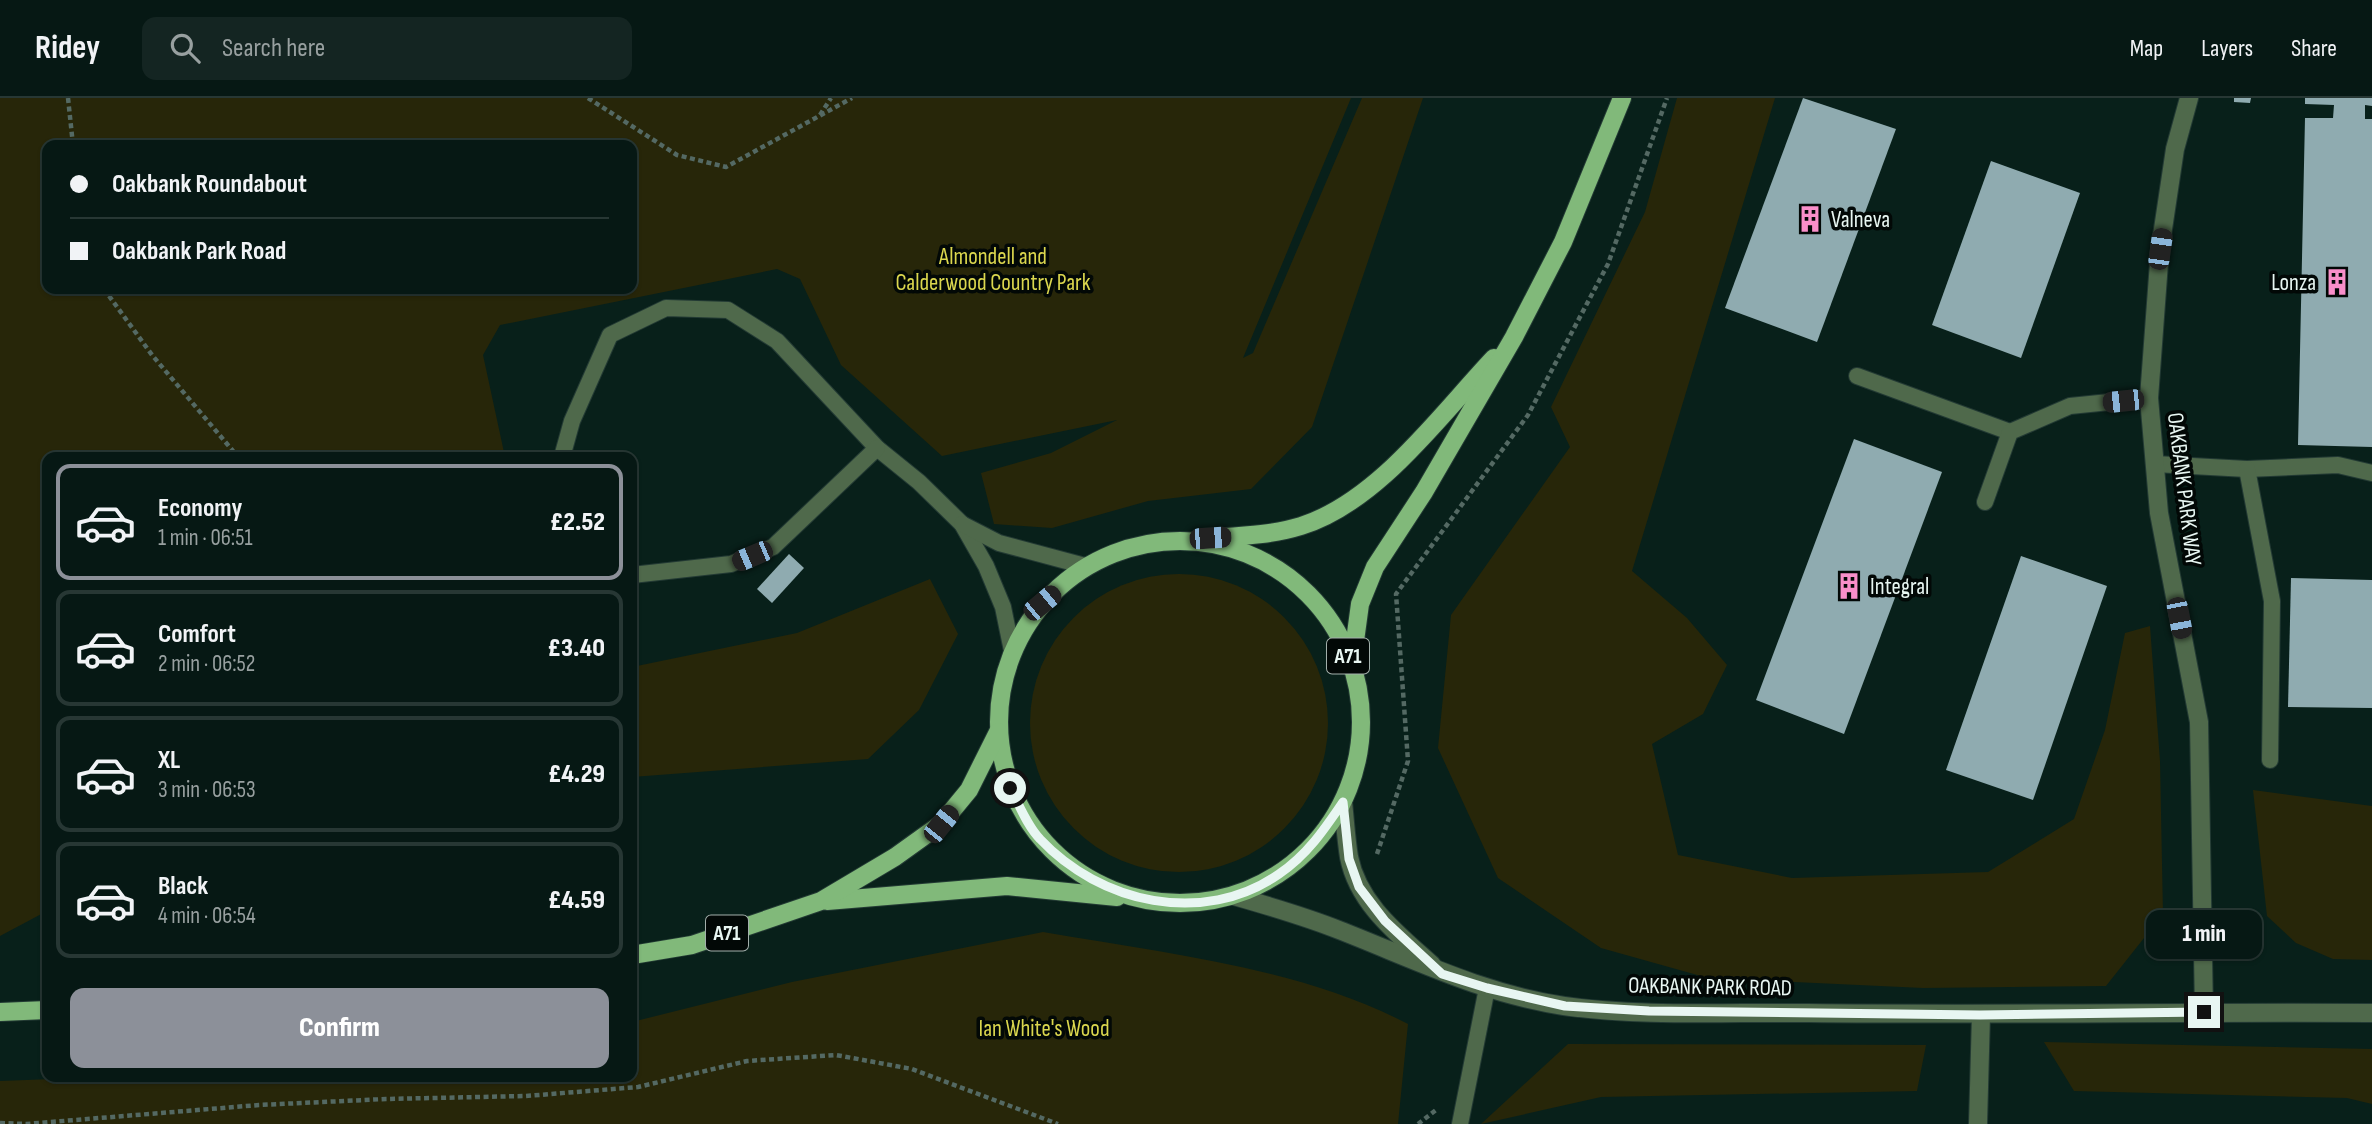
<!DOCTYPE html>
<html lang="en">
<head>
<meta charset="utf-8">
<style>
  body { margin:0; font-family:"Sofia Sans Condensed",sans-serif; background:#142522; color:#f1f3f6; height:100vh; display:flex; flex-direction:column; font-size:26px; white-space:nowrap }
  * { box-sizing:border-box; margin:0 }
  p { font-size:23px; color:#98a0a0 }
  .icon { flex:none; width:38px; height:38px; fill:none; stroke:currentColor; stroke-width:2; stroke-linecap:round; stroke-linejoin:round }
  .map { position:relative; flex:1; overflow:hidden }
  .sheet { position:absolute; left:42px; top:354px; width:595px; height:630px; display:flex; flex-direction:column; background:#061814; border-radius:14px; box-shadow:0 2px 5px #0004,0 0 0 2px #273734 }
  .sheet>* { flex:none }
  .guide { position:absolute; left:42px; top:42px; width:595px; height:154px; border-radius:14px; box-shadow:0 2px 5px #0004,0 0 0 2px #273734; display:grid; align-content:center; height:154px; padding:0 28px; background:#061814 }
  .end { position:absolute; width:32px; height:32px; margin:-16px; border:9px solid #e8f6f2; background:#111; box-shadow:0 0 0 4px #111 }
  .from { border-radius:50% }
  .bubble { position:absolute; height:49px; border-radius:14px; background:#061814; box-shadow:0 2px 5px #0004,0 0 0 2px #273734; font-size:23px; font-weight:800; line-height:49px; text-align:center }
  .car { position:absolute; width:21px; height:42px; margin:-21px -10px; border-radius:9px; box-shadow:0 0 5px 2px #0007; background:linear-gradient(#222 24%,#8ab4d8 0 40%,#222 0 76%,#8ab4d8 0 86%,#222 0) }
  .guide b { display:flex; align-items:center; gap:24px; height:66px; font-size:26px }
  .guide b+b { border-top:2px solid #273734 }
  .guide i { width:18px; height:18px; background:#f1f3f6 }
  ul { padding:12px 0 0; list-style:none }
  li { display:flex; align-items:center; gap:21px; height:116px; margin:0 14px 10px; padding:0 14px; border:4px solid #273734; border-radius:14px }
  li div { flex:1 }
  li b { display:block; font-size:26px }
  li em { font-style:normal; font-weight:800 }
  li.on { border-color:#8c9099 }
  li>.icon { width:63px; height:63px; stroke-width:1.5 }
  .cta { display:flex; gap:14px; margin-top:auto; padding:14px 28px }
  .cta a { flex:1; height:80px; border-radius:14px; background:#8c9099; color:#fff; font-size:28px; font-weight:800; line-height:80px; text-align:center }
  header { display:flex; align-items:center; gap:42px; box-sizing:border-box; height:98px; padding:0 35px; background:#061814; border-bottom:2px solid #273734 }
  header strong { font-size:33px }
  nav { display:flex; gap:38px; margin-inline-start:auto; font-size:24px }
  .search { width:490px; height:63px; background:#142522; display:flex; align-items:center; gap:18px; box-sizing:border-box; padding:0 24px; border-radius:14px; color:#98a0a0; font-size:26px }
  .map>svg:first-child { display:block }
</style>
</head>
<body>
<header>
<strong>Ridey</strong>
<div class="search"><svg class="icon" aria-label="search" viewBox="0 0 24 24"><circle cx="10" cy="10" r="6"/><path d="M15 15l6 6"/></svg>Search here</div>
<nav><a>Map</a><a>Layers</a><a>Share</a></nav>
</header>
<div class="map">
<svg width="2372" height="1026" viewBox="0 0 2372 1026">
  <rect width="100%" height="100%" fill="#08201a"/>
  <!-- green -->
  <g fill="#272609" fill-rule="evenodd">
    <path d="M0,0H1351L1243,260L1253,255L1362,0H1423L1312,329L1251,391L1148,403L1052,430L994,426L981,375L1051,355L1117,322L942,358L841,267L800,181L777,171L500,227L483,257L505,359H47V813L0,838ZM47,47H632V191H47Z"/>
    <path d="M1677,0H1775L1632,473L1687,520L1727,567L1703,616L1652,646L1678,757L1792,780L1988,774L2074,721L2105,632L2125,535L2150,528L2160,663L2163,816L2106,888L1923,890L1708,880L1601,850L1498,780L1438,650L1451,517L1570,349L1551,309L1645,114Z"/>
    <circle cx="1179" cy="625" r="149"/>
    <path d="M930,481L958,536L919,612L868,661L632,679V569L797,535Z"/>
    <path d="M2253,692L2372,708V862L2333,861L2296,845L2267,818Z"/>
    <path d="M1043,834C1163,855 1299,869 1408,926L1398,1026H0V983L133,978H632V924L792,884Z"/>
    <path d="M2044,944L2372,951V1006L2347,1000L2074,993Z"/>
    <path d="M1568,946L1926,947L1917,993L1601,999L1481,1026Z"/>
  </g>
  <!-- building -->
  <g fill="#8fabb0">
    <path d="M1803,0L1896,31L1817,244L1725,210Z"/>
    <path d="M2234,0H2251L2250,5L2234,4Z"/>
    <path d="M2305,0H2372V8L2365,7V21H2372V349L2298,347L2305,20H2333L2334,7L2305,6Z"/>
    <path d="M1991,63L2080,95L2021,260L1932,227Z"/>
    <path d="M1854,341L1942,374L1844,636L1756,602Z"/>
    <path d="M789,456L804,470L772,505L757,491Z"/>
    <path d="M2021,458L2107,488L2033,702L1946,672Z"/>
    <path d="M2291,480L2372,482V610L2288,609Z"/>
  </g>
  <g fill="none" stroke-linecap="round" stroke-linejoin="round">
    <defs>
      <g id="lane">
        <path d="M1857,278L2010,334"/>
        <path d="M562,359L572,323L610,237L666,210L728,212L777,243L877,350L919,384L962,426L986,468L1003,509L1012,553"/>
        <path d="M2155,366L2247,371L2338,367L2372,375"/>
        <path d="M2247,371L2272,503L2270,662"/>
        <path d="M1985,404L2010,334L2070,308L2149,300"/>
        <path d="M962,426L999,445L1085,468"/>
        <path d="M632,477L731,466L773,449L877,350"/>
        <path d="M1460,1026L1487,890"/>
      </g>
      <g id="street">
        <path d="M2189,0L2175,51L2160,151L2149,300L2159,415L2199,624L2204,914"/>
        <path d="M1343,704C1345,722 1346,741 1349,759C1358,806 1399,837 1432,867"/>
        <path d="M1234,798C1269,808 1304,818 1339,832C1416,862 1481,895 1564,908C1640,919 1730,914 1808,915C1996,917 2184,914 2372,915"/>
        <path d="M1978,1026L1981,917"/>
      </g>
      <g id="primary">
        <path d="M1211,440C1241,438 1272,437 1301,428C1378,404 1440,317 1494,260"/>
        <circle cx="1180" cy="624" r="181"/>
        <path d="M1352,565L1360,506L1375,469L1424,394L1514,239L1563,144L1622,0"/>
        <path d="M827,803L1007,788L1117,799"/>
        <path d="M632,857L692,847L821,803L895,759L941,726L969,692L998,634"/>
        <path d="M0,914L47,912"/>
      </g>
    </defs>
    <!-- lane casing -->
    <use href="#lane" stroke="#233a34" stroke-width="18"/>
    <!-- street casing -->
    <use href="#street" stroke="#233a34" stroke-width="20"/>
    <!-- primary casing -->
    <use href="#primary" stroke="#233a34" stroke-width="20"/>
    <!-- path -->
    <g stroke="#546963" stroke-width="4.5" stroke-dasharray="5 3.5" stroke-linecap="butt">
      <path d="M68,0L73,47"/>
      <path d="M588,0L677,57L726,69L852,0"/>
      <path d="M820,17L831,0"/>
      <path d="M104,191L152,257L238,359"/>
      <path d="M1377,756L1408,663L1396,496L1528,317L1608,166L1667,0"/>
      <path d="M0,1025L26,1026L259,1007L386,1001L526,998L638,989L747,963L836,957L912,971L1058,1026"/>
      <path d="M1418,1026L1436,1012"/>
    </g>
    <!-- lane -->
    <use href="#lane" stroke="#4f694b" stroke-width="16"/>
    <!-- street -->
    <use href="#street" stroke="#4f694b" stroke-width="18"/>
    <!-- primary -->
    <use href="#primary" stroke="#81b97a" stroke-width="18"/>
  </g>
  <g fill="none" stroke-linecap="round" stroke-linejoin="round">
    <!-- route -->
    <path stroke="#e8f6f2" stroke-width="9" d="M1010,690C1019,706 1027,728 1040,741C1100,805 1203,829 1279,776C1307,757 1324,732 1343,704L1349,761L1359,789L1385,823L1442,876L1487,890L1565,908L1649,913L1980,917L2204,914"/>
  </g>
  <!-- icons -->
  <defs>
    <symbol id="building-bare" viewBox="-9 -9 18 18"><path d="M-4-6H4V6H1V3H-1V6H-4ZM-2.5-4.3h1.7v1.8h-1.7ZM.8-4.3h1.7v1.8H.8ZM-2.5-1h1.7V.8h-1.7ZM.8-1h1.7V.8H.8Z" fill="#f98fca" stroke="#020806" stroke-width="2.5" paint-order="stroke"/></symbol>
  </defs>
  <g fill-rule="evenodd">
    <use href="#building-bare" x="1791" y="102" width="38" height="38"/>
    <use href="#building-bare" x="2318" y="165" width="38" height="38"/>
    <use href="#building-bare" x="1830" y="469" width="38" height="38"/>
  </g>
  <g text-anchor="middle" stroke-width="7" stroke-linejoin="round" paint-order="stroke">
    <!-- shield labels -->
    <g fill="#020806" stroke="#a3afab" stroke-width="2">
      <rect x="1327" y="540.5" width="42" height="35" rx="5"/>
      <rect x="706" y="817.5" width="42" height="35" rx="5"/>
    </g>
    <g font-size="21" font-weight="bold" fill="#e8f6f2">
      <text x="1348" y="565">A71</text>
      <text x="727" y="842">A71</text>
    </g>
    <!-- poi labels -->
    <g font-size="23" fill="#e8f6f2" stroke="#020806" text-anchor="start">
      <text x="1831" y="129">Valneva</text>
      <text x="2316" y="192" text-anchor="end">Lonza</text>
      <text x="1870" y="496">Integral</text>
    </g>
    <!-- park labels -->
    <g font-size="23" fill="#dbd74e" stroke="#020806">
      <text x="993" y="166">Almondell and<tspan x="993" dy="26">Calderwood Country Park</tspan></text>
      <text x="1044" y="938">Ian White's Wood</text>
    </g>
    <!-- street labels -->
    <g font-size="23" fill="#e8f6f2" stroke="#020806">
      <text transform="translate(2185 391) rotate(83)" y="8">OAKBANK PARK WAY</text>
      <text transform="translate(1710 888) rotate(1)" y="8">OAKBANK PARK ROAD</text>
    </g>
  </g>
</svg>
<i class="end from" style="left:1010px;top:690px"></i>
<i class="end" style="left:2204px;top:914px"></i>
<div class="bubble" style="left:2146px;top:812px;width:116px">1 min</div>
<i class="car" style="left:2160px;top:151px;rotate:8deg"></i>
<i class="car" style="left:2123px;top:303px;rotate:264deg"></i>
<i class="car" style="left:1210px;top:440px;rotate:86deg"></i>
<i class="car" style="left:752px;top:458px;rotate:247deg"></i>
<i class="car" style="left:1042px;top:505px;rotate:50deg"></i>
<i class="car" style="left:2179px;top:520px;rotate:169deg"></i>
<i class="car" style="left:941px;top:726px;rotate:39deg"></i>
<div class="guide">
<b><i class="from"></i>Oakbank Roundabout</b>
<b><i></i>Oakbank Park Road</b>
</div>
<section class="sheet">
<ul>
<li class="on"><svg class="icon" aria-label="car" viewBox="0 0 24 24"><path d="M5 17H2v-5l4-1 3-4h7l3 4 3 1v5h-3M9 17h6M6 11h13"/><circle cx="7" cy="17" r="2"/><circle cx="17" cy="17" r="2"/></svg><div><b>Economy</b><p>1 min · 06:51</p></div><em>£2.52</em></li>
<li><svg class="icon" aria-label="car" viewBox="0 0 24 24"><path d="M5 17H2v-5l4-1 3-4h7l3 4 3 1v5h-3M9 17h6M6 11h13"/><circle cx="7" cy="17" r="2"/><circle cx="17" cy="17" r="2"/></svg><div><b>Comfort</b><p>2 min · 06:52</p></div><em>£3.40</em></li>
<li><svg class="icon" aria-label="car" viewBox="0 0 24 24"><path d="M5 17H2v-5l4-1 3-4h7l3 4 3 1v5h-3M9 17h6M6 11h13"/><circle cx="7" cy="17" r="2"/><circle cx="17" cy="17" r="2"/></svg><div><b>XL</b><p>3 min · 06:53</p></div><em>£4.29</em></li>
<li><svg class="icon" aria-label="car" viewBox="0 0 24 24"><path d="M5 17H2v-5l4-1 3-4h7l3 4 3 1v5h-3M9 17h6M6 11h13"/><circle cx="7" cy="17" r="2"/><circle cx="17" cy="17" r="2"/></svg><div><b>Black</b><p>4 min · 06:54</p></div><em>£4.59</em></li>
</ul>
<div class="cta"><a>Confirm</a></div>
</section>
</div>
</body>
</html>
